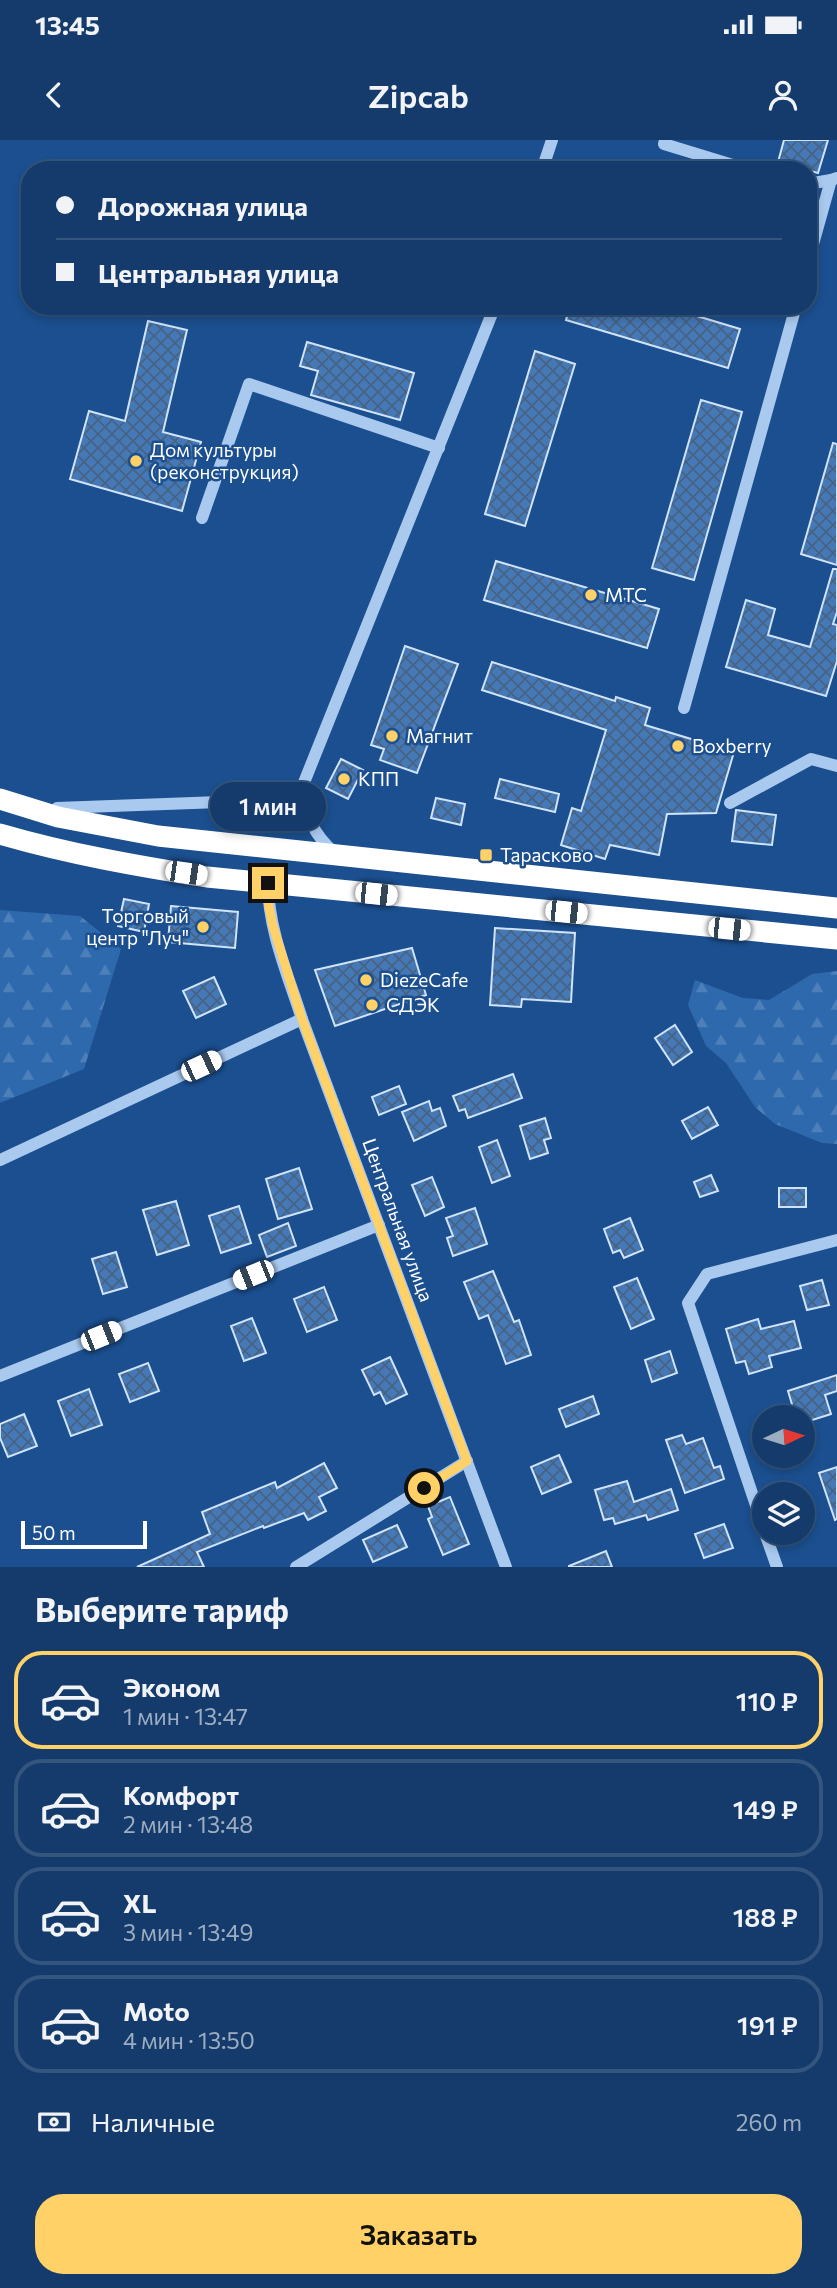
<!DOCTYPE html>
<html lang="ru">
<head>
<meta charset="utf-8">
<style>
  body { margin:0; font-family:Commissioner,sans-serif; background:#1d4271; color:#f1f3f6; height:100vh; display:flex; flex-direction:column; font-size:26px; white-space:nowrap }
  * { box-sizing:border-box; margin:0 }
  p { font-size:23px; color:#9dadc1 }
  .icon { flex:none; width:38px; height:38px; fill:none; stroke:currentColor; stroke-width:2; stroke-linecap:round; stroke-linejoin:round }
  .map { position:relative; height:1427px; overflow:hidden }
  .drawer { display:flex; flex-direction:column; background:#143b6b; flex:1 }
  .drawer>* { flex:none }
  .guide { position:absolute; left:21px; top:21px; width:796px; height:154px; border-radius:28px; box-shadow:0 4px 10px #0003,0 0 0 2px #33557e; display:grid; align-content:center; height:154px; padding:0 35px; background:#143b6b }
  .needle { width:46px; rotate:86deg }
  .tools { position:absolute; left:752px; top:1265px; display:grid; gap:14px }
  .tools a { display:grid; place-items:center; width:63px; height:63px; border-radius:50%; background:#143b6b; box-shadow:0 4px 10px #0003,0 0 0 2px #33557e; font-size:35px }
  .scale { position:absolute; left:21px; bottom:18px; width:126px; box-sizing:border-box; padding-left:7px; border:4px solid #fff; border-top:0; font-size:19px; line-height:24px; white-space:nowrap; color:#fff; -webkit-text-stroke:5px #1b4f8f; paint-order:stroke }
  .end { position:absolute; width:32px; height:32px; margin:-16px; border:9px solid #ffd166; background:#111; box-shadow:0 0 0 4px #111 }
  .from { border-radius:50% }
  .bubble { position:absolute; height:49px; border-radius:24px; background:#143b6b; box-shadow:0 4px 10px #0003,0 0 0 2px #33557e; font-size:23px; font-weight:600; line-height:49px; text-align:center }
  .car { position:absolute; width:21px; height:42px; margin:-21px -10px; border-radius:9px; box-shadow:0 0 5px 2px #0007; background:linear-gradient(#fff 24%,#345 0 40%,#fff 0 76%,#345 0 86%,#fff 0) }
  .guide b { display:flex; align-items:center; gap:24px; height:66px; font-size:26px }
  .guide b+b { border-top:2px solid #33557e }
  .guide i { width:18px; height:18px; background:#f1f3f6 }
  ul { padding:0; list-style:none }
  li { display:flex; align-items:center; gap:21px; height:98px; margin:0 14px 10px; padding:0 21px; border:4px solid #33557e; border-radius:28px }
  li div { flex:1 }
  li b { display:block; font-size:26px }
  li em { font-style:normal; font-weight:600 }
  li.on { border-color:#ffd166 }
  li>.icon { width:63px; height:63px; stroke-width:1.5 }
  h2 { padding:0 35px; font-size:32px; line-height:84px }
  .pay { display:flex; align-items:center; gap:18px; height:77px; padding:0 35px; font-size:26px }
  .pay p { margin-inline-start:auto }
  .cta { display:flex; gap:14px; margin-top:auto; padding:14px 35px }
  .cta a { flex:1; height:80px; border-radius:28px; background:#ffd166; color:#111; font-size:28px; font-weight:600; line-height:80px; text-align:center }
  .status { display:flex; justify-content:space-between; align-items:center; height:49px; padding:0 35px; background:#143b6b; direction:ltr }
  .status svg { height:19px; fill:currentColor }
  header { display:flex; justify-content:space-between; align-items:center; height:91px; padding:0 35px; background:#143b6b; font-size:32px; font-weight:600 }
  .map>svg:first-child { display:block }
</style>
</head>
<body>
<div class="status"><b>13:45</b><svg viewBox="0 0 49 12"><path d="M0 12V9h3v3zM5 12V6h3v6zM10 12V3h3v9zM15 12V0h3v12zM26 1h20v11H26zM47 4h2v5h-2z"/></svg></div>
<header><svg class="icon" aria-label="back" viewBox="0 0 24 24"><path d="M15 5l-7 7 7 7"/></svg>Zipcab<svg class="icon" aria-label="person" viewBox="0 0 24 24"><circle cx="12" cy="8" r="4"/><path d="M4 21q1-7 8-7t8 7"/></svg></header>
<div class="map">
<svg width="837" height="1427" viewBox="0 0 837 1427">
  <defs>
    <pattern id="forest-firs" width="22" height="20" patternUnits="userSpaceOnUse" patternTransform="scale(1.75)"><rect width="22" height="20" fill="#2e69ad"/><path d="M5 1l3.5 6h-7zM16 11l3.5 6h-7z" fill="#4d80b9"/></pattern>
    <pattern id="building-cross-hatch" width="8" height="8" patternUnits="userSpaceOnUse" patternTransform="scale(1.75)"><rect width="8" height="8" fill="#4478b7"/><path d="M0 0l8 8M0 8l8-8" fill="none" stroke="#486282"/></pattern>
  </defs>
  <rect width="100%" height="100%" fill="#1b4f8f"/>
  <!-- forest -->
  <g fill="url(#forest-firs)">
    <path d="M0,770L80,776L121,809L84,929L0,963Z"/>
    <path d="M837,831V1004L822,1003L775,984L755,967L726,923L706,906L688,865L695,840L743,858L769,860L812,834Z"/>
  </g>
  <!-- building -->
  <g fill="url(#building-cross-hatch)" stroke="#cfe3fa" stroke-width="2">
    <path d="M784,0H828L818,33L778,22Z"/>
    <path d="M570,166H664L740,189L728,228L566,180Z"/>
    <path d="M148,181L187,190L163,292L201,302L182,371L70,339L89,271L125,281Z"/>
    <path d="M307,202L414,233L400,280L311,255L318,231L300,226Z"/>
    <path d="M535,211L575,224L525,386L485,374Z"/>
    <path d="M701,260L742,272L694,440L652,428Z"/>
    <path d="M833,303L837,304V425L801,414Z"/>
    <path d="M496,421L659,469L647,508L484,460Z"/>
    <path d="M833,429H837V472L833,484L837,485V521L826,556L726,527L746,460L775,469L768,495L810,507Z"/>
    <path d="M405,506L458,524L417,633L380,620L384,609L371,605Z"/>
    <path d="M492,522L615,561L616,557L650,568L645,585L734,612L716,673L667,674L659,715L610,705L605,719L561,705L572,668L581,671L606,590L482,550Z"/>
    <path d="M341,619L363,630L348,659L326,648Z"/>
    <path d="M500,639L559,654L555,672L495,658Z"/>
    <path d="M436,658L465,664L461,685L431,678Z"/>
    <path d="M736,670L776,675L772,705L732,701Z"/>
    <path d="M124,759L149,764L144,792L118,786Z"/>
    <path d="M171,766L238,772L235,808L168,802Z"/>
    <path d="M495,788L575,793L571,862L522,859L521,867L490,865Z"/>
    <path d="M412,808L426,855L335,886L315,830Z"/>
    <path d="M214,837L226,864L196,878L183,851Z"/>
    <path d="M675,885L692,912L673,925L655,898Z"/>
    <path d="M513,934L522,958L468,978L465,969L459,971L453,956Z"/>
    <path d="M399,946L406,964L379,975L372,957Z"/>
    <path d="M429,961L432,971L440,968L446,986L414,1001L402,972Z"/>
    <path d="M708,967L718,985L692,999L682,981Z"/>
    <path d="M545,978L551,998L544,1000L548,1013L530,1019L520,986Z"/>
    <path d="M497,1000L510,1036L492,1043L479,1007Z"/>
    <path d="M299,1028L312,1069L278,1079L266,1039Z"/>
    <path d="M711,1035L718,1051L700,1057L694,1042Z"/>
    <path d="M432,1037L444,1067L425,1076L412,1045Z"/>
    <rect x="779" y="1048" width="27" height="19"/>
    <path d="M176,1061L189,1105L157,1115L143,1070Z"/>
    <path d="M239,1066L251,1103L221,1113L209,1076Z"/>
    <path d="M475,1068L487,1104L453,1116L447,1098L453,1096L446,1078Z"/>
    <path d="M630,1078L643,1110L624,1118L620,1110L613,1113L604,1089Z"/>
    <path d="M288,1083L296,1106L267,1117L259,1095Z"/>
    <path d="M116,1112L127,1147L103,1154L92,1119Z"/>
    <path d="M493,1131L514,1182L519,1180L531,1215L506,1224L488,1175L479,1179L464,1142Z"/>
    <path d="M637,1138L654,1179L631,1189L614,1147Z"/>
    <path d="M822,1140L829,1165L807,1170L800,1146Z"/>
    <path d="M324,1147L337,1180L307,1192L294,1159Z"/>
    <path d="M252,1178L266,1213L244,1221L231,1186Z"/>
    <path d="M758,1179L761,1189L794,1181L801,1208L769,1216L772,1227L749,1234L745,1221L736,1223L726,1189Z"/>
    <path d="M670,1211L677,1233L652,1242L645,1220Z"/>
    <path d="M390,1217L407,1254L386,1264L380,1252L374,1255L362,1230Z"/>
    <path d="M148,1223L159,1251L130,1262L119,1234Z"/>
    <path d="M837,1235V1251L825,1255L831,1274L803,1283V1278H796L788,1251Z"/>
    <path d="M89,1249L102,1285L71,1296L58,1261Z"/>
    <path d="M593,1256L599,1274L566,1287L559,1269Z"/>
    <path d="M24,1274L37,1306L8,1317L0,1298V1284Z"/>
    <path d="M682,1295L686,1304L703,1298L714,1328L720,1326L724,1339L685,1353L666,1300Z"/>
    <path d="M559,1315L571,1342L542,1354L531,1327Z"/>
    <path d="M324,1323L337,1348L319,1357L326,1371L308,1380L304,1373L264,1388L263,1386L197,1412L204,1427H137L210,1394L202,1372L275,1342L277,1348Z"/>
    <path d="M837,1327V1379L835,1380L819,1333Z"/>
    <path d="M627,1341L634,1362L671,1349L678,1370L648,1380L646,1375L615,1384L613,1378L604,1380L595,1350Z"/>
    <path d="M450,1357L469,1404L443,1415L428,1379L432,1377L428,1366Z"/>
    <path d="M724,1384L733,1408L704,1418L695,1394Z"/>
    <path d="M397,1385L407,1407L373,1422L363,1400Z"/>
    <path d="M606,1411L612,1427H569V1426Z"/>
  </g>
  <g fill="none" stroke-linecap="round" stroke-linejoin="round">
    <!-- minor -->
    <g stroke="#a9c9ee" stroke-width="12">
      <path d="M665,0L664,4L749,30"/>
      <path d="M542,30L552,0"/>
      <path d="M808,44L831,40"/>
      <path d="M808,122L831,40L837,38"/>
      <path d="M202,378L249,244L439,308"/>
      <path d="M684,568L796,166"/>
      <path d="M730,663L811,619L837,626"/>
      <path d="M57,668L247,661L273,657L303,645"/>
      <path d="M335,713C313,695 304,673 303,645L495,166"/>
      <path d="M268,743C268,789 288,835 302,879L506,1427"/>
      <path d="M0,1020L302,879"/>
      <path d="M0,1236L379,1085"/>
      <path d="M765,1392L688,1163L707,1134L837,1100"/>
      <path d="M765,1393L777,1427"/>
      <path d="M296,1427L467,1321"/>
    </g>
    <!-- highway -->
    <g stroke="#fff" stroke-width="21">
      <path d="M0,659L58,677L158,696L837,768"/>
      <path d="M0,694C69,714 137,726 207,737L837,799"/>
    </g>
  </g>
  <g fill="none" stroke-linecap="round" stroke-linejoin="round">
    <!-- route -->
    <path stroke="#ffd166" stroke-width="9" d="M268,743V762L273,786L302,879L467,1321L424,1348"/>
  </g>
  <!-- markers -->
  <g fill="#ffd166" stroke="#1b4f8f" stroke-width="2.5">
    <circle cx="136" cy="321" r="7"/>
    <circle cx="591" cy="455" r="7"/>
    <circle cx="392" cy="596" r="7"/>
    <circle cx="678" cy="606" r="7"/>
    <circle cx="344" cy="639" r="7"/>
    <rect x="479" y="708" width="14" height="14" rx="3.5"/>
    <circle cx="203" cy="787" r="7"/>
    <circle cx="366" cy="840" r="7"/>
    <circle cx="372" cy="865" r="7"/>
  </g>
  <g text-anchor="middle" stroke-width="5" stroke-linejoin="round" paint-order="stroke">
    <!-- poi labels -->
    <g font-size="19" fill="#fff" stroke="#1b4f8f" text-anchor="start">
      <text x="150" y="317">Дом культуры<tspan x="150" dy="22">(реконструкция)</tspan></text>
      <text x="605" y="462">МТС</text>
      <text x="406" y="603">Магнит</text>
      <text x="692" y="613">Boxberry</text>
      <text x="358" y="646">КПП</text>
      <text x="500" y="722">Тарасково</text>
      <text x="189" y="783" text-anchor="end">Торговый<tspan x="189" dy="22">центр "Луч"</tspan></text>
      <text x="380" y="847">DiezeCafe</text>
      <text x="386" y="872">СДЭК</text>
    </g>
    <!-- street labels -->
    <g font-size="19" fill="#fff" stroke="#1b4f8f">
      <text transform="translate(398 1080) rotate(70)" y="7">Центральная улица</text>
    </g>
  </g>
</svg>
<div class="tools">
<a><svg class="needle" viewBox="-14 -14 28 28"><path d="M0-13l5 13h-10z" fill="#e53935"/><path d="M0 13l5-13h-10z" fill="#9dadc1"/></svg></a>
<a><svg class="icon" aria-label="layers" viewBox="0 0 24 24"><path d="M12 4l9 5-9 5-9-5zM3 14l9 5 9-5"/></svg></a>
</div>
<div class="scale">50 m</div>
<i class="end from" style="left:424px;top:1348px"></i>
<i class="end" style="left:268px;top:743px"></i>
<div class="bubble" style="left:210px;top:642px;width:116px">1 мин</div>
<i class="car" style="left:186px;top:733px;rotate:98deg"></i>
<i class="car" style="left:376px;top:754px;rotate:96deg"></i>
<i class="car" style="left:566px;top:772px;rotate:96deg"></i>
<i class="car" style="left:729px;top:789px;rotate:96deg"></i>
<i class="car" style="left:201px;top:926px;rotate:65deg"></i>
<i class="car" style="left:253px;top:1135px;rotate:248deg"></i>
<i class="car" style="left:101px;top:1196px;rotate:68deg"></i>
<div class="guide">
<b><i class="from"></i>Дорожная улица</b>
<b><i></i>Центральная улица</b>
</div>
</div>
<section class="drawer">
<h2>Выберите тариф</h2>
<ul>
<li class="on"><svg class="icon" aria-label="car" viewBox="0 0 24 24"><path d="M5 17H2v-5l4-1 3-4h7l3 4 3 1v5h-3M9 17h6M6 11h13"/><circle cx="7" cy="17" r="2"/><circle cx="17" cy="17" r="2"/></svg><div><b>Эконом</b><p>1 мин · 13:47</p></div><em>110 ₽</em></li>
<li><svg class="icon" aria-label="car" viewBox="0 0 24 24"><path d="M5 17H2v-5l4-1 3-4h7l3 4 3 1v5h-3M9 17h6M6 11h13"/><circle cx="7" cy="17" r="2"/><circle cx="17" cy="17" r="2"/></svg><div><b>Комфорт</b><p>2 мин · 13:48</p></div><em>149 ₽</em></li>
<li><svg class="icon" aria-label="car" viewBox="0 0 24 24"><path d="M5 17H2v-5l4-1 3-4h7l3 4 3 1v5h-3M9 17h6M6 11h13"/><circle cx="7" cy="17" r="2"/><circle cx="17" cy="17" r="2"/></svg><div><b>XL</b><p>3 мин · 13:49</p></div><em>188 ₽</em></li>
<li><svg class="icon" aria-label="car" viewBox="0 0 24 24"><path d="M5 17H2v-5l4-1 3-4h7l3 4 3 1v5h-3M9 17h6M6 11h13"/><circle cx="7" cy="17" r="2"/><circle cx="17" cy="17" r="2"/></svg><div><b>Moto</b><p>4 мин · 13:50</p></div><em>191 ₽</em></li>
</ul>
<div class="pay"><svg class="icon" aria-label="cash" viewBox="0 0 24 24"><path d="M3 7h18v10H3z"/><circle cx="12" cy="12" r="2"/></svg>Наличные<p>260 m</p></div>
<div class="cta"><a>Заказать</a></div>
</section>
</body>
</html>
